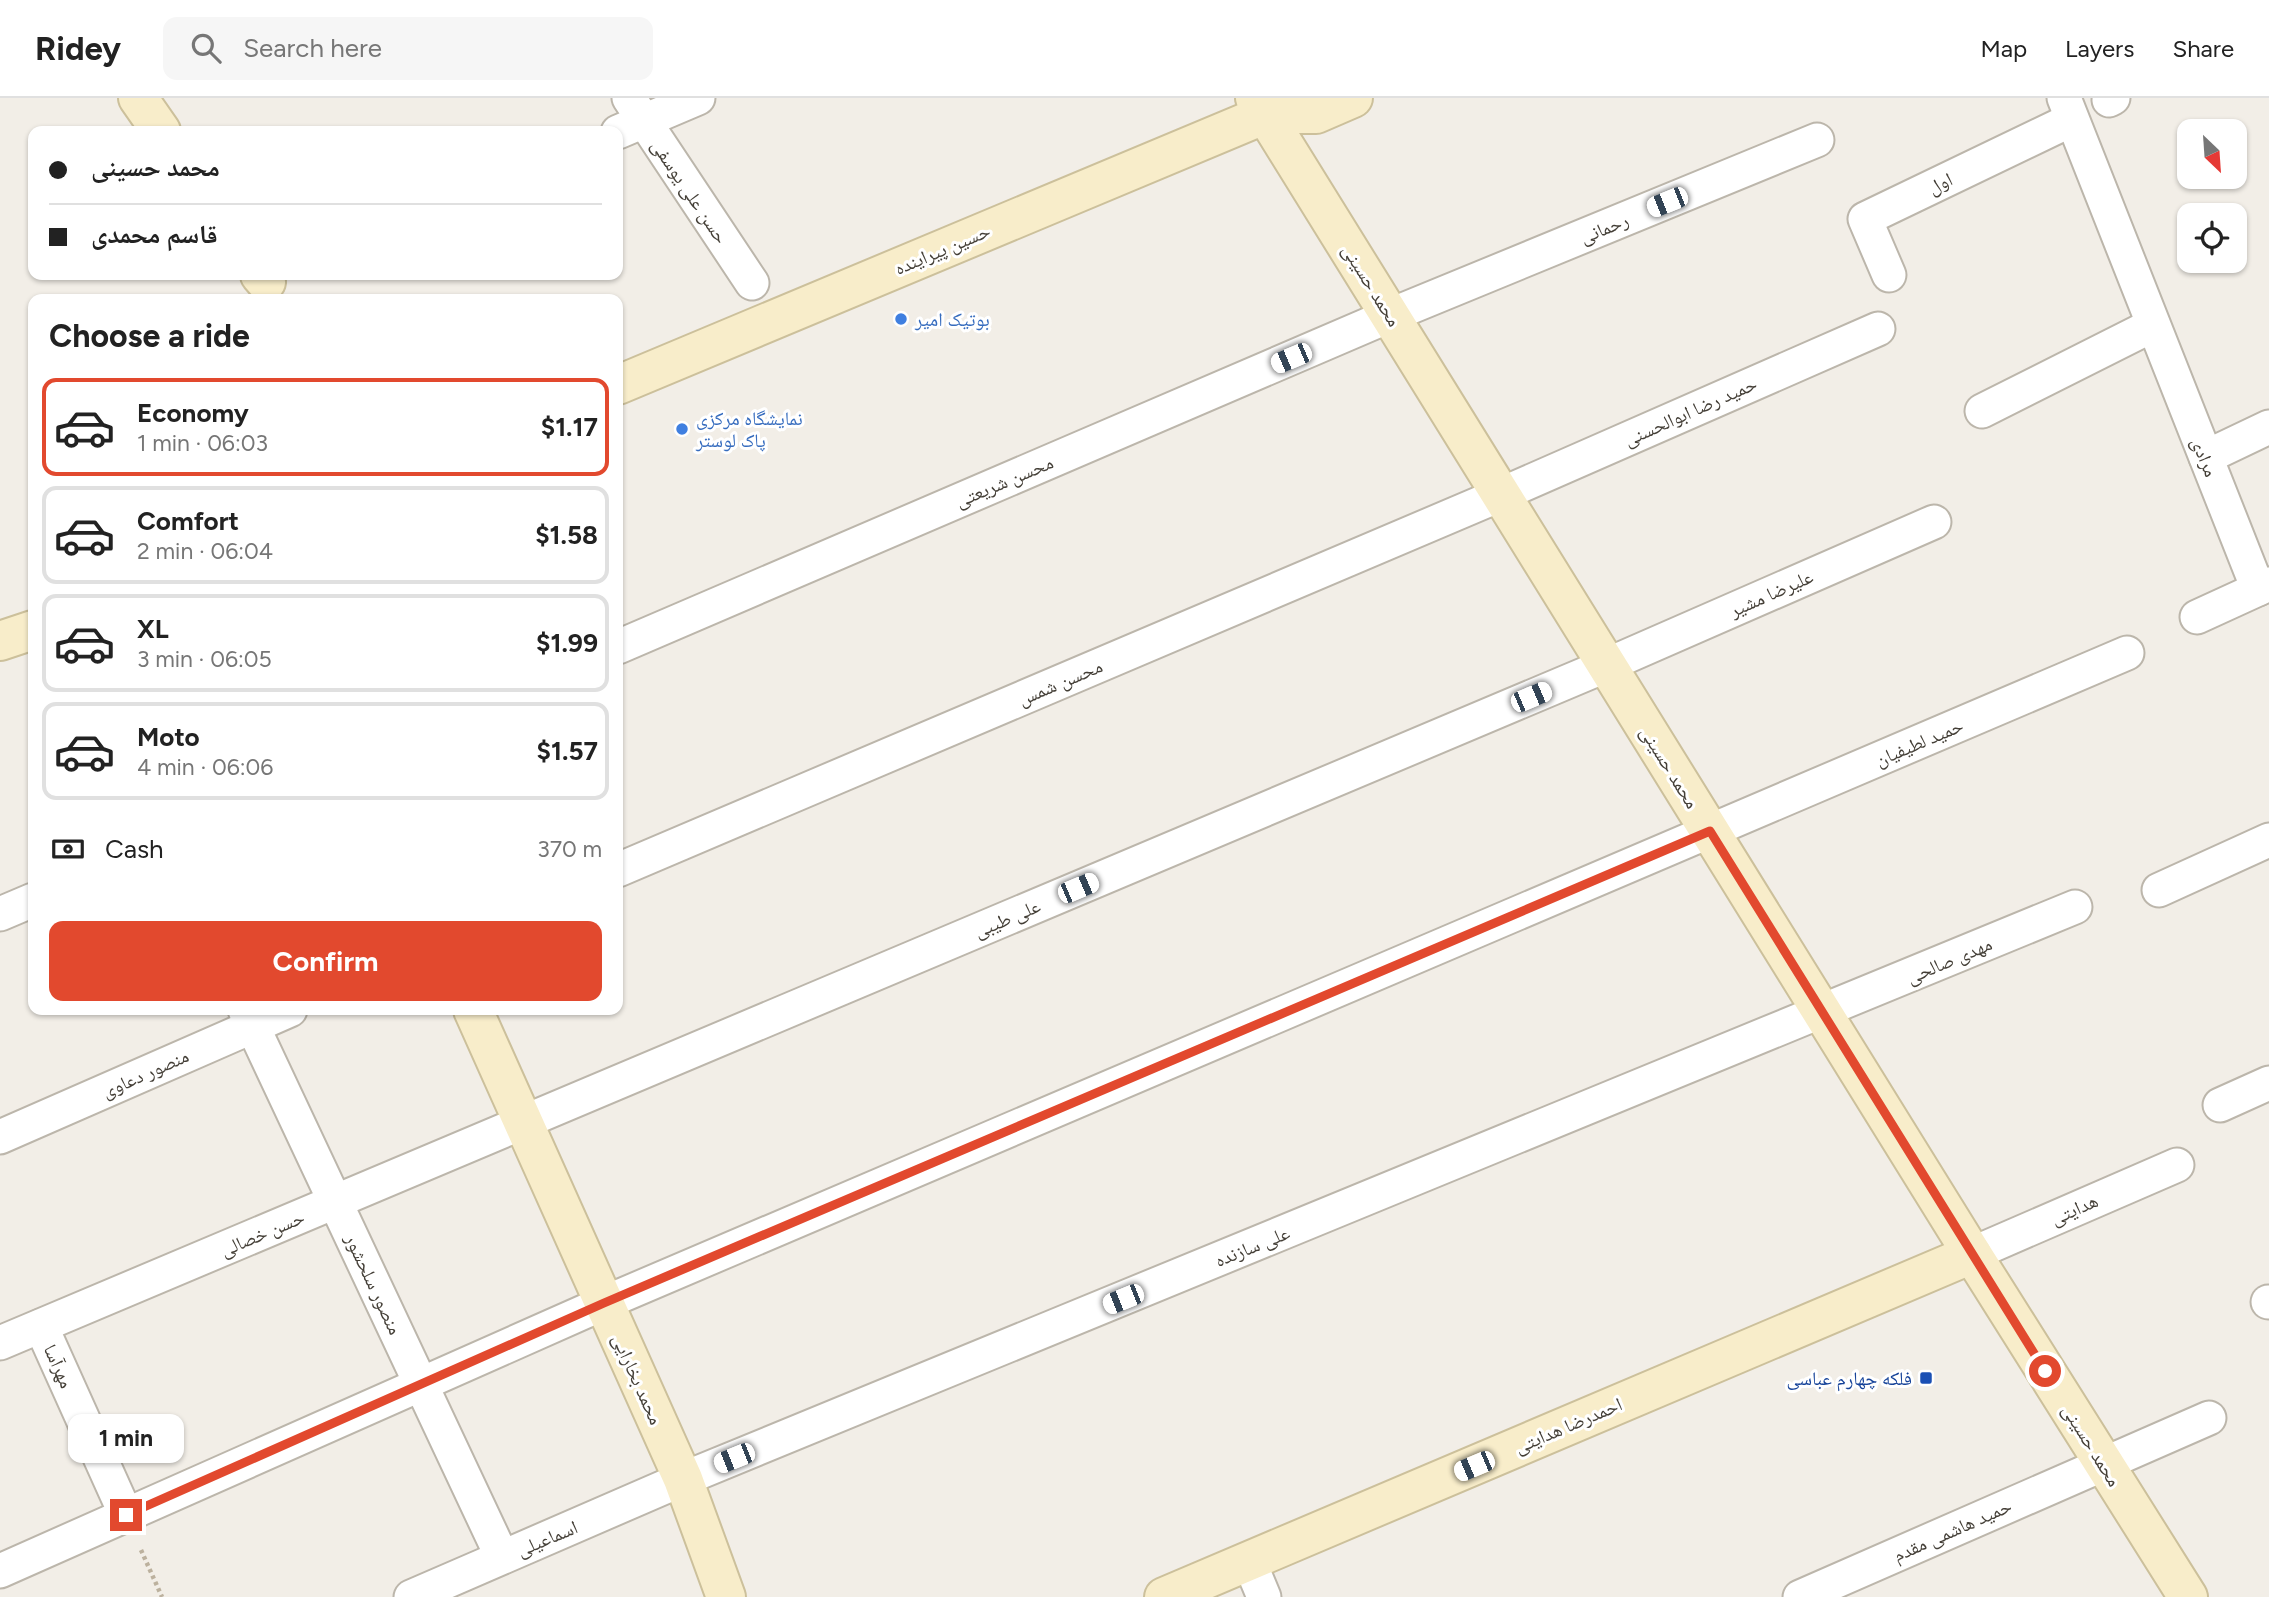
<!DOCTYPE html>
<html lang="en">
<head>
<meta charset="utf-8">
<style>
  body { margin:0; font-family:Figtree,"Noto Naskh Arabic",sans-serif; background:#f6f6f6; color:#222; height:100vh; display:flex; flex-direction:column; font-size:26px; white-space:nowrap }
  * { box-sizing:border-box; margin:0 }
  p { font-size:23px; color:#767676 }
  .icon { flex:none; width:38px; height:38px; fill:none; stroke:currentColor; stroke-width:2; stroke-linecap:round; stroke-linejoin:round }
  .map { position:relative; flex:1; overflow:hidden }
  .drawer { position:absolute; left:28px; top:196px; width:595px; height:721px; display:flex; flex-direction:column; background:#fff; border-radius:14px; box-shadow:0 2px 5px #0004 }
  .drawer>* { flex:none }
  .top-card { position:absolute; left:28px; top:28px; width:595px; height:154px; border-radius:14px; box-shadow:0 2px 5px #0004; display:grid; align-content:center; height:154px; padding:0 21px; background:#fff }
  .needle { width:46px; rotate:155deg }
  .tools { position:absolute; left:2177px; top:21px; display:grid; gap:14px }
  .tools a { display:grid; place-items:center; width:70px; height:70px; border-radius:14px; background:#fff; box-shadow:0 2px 5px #0004; font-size:35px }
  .end { position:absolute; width:32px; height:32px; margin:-16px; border:9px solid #e2492e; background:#fff; box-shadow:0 0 0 4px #fff }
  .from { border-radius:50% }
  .bubble { position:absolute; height:49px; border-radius:14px; background:#fff; box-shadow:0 2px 5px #0004; font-size:23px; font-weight:700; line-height:49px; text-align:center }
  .car { position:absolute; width:21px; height:42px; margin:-21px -10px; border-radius:9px; box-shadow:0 0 5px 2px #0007; background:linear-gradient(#fff 24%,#345 0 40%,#fff 0 76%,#345 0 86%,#fff 0) }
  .top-card b { display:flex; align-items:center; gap:24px; height:66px; font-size:26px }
  .top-card b+b { border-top:2px solid #e0e0e0 }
  .top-card i { width:18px; height:18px; background:#222 }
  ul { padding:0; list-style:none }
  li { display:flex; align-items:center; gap:21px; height:98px; margin:0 14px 10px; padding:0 7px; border:4px solid #e0e0e0; border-radius:14px }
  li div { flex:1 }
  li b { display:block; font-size:26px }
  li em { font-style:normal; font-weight:700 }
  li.selected { border-color:#e2492e }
  li>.icon { width:63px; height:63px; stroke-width:1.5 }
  h2 { padding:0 21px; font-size:32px; line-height:84px }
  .pay { display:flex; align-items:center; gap:18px; height:77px; padding:0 21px; font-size:26px }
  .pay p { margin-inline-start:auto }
  .button { display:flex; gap:14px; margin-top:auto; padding:14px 21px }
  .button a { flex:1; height:80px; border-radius:14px; background:#e2492e; color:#fff; font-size:28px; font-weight:700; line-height:80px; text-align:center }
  header { display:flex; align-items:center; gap:42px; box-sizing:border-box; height:98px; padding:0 35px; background:#fff; border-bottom:2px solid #e0e0e0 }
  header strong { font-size:33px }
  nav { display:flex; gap:38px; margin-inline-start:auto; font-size:24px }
  .search { width:490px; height:63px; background:#f6f6f6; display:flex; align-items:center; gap:18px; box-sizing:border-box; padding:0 24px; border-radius:14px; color:#767676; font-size:26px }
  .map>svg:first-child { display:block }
</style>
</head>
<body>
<header>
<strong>Ridey</strong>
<div class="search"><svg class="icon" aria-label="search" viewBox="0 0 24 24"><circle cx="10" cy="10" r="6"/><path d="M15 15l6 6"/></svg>Search here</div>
<nav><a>Map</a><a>Layers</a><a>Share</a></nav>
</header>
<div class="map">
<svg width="2269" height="1499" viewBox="0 0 2269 1499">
  <rect width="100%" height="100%" fill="#f2eee7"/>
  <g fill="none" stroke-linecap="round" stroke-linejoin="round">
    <defs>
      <g id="street">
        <path d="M629,0L752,185"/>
        <path d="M2064,0L2258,491"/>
        <path d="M2109,2L2113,0"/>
        <path d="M618,34L698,0"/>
        <path d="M1889,177L1865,121L2071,22"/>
        <path d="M1982,313L2153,227"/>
        <path d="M2206,359L2269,329"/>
        <path d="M2197,519L2269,486"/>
        <path d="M618,549L1391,217L1817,42"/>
        <path d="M618,772L1502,396L1878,231"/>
        <path d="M2159,792L2269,742"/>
        <path d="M0,816L33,802"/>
        <path d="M245,912L502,1459"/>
        <path d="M2220,1007L2269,985"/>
        <path d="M0,1039L290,912"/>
        <path d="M1972,1156L2177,1067"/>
        <path d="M2268,1204H2269"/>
        <path d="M41,1228L126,1417"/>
        <path d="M0,1245L1607,567L1934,424"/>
        <path d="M1249,1463L1264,1499"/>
        <path d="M0,1473L604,1205L2127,555"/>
        <path d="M411,1499L683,1381L2075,809"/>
        <path d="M1800,1499L2209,1320"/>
      </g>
      <g id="secondary">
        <path d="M138,0L161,33"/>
        <path d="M1255,0L1972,1156L2188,1499"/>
        <path d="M260,177L266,184"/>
        <path d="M618,287L1266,16H1316L1353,0"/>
        <path d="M0,543L33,532"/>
        <path d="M473,912L683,1381L726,1499"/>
        <path d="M1164,1499L1972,1156"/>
      </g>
    </defs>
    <!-- street casing -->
    <use href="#street" stroke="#bcb6ab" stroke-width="37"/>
    <!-- secondary casing -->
    <use href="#secondary" stroke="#ccc09b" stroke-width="42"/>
    <!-- path -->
    <path stroke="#bcb19e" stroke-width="4.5" stroke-dasharray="3.5 3.5" stroke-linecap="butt" d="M141,1452L162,1499"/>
    <!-- street -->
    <use href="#street" stroke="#fff" stroke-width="33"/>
    <!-- secondary -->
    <use href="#secondary" stroke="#f8edca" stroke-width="38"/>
  </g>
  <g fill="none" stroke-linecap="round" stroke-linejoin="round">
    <!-- route -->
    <path stroke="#e2492e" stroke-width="9" d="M126,1417L604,1205L1710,733L2045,1273"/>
  </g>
  <!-- markers -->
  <g fill="#3f7fe0" stroke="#fff" stroke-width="2.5">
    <circle cx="901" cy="221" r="7"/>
    <circle cx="682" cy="331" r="7"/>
  </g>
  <rect fill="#1a4fb4" stroke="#fff" stroke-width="2.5" x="1919" y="1273" width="14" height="14" rx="3.5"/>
  <g text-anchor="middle" stroke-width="6" stroke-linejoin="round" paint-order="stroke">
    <!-- street labels -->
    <g font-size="19" fill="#443f37" stroke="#fff">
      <text transform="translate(1940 85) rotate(-26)" y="7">اول</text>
      <text transform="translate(690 93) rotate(56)" y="7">حسن علی یوسفی</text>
      <text transform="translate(1604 130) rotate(-22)" y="7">رحمانی</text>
      <text transform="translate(942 151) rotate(-23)" y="7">حسین پیراینده</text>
      <text transform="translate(1372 187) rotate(58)" y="7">محمد حسینی</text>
      <text transform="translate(1690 313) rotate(-24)" y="7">حمید رضا ابوالحسنی</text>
      <text transform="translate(2205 359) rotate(68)" y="7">مرادی</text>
      <text transform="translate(1004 383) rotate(-23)" y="7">محسن شریعتی</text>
      <text transform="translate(1771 495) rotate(-24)" y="7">علیرضا مشیر</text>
      <text transform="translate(1060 584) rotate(-23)" y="7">محسن شمس</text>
      <text transform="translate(1919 644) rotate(-23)" y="7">حمید لطیفیان</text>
      <text transform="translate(1670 669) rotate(58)" y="7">محمد حسینی</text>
      <text transform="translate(1007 820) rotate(-23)" y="7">علی طیبی</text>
      <text transform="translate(1949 862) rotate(-23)" y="7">مهدی صالحی</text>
      <text transform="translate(145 975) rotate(-24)" y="7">منصور دعاوی</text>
      <text transform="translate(2074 1111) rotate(-24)" y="7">هدایتی</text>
      <text transform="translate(262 1135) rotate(-23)" y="7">حسن خصالی</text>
      <text transform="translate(1252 1148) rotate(-22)" y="7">علی سازنده</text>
      <text transform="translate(374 1186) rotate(65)" y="7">منصور سلحشور</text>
      <text transform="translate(59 1268) rotate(66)" y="7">مهرآسا</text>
      <text transform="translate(638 1281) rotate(66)" y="7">محمد بخارایی</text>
      <text transform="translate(1568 1327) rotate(-23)" y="7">احمدرضا هدایتی</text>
      <text transform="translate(2092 1347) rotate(58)" y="7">محمد حسینی</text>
      <text transform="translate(1952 1432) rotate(-24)" y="7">حمید هاشمی مقدم</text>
      <text transform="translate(547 1440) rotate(-23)" y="7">اسماعیلی</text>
    </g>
    <!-- shop labels -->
    <g font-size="19" fill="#366cbe" stroke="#fff" text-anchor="start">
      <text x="915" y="228">بوتیک امیر</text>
      <text x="696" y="327">نمایشگاه مرکزی<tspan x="696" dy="22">پاک لوستر</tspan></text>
    </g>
    <!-- transit labels -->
    <g font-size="19" fill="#164399" stroke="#fff" text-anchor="end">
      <text x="1912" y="1287">فلکه چهارم عباسی</text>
    </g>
  </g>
</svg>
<div class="tools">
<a><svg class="needle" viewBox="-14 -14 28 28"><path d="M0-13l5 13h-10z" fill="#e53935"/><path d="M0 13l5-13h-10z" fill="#767676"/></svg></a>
<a><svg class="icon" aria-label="locate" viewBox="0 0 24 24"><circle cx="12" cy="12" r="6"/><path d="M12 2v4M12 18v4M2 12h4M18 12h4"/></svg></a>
</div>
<i class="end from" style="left:2045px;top:1273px"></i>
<i class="end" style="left:126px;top:1417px"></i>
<div class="bubble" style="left:68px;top:1316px;width:116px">1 min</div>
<i class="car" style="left:1667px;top:104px;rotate:248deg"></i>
<i class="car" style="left:1291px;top:260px;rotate:247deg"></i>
<i class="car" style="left:1531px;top:599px;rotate:67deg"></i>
<i class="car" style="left:1078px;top:790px;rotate:67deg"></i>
<i class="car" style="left:1123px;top:1201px;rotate:248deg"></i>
<i class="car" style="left:734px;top:1360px;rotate:248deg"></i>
<i class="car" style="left:1474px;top:1368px;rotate:247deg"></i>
<div class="top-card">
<b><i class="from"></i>محمد حسینی</b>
<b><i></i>قاسم محمدی</b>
</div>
<section class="drawer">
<h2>Choose a ride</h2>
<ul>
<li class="selected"><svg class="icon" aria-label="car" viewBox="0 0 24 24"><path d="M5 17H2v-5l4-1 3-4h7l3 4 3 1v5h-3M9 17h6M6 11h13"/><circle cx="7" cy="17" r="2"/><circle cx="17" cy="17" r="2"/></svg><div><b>Economy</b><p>1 min · 06:03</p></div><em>$1.17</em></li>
<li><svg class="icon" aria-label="car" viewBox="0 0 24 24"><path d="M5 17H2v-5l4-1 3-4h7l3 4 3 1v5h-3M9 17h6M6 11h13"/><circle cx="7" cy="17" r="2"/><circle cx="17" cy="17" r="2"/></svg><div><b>Comfort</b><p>2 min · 06:04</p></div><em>$1.58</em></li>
<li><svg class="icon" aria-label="car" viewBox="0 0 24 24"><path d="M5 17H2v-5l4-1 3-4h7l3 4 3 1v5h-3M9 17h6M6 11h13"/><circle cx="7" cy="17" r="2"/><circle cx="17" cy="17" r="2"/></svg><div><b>XL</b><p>3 min · 06:05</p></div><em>$1.99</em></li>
<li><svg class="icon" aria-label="car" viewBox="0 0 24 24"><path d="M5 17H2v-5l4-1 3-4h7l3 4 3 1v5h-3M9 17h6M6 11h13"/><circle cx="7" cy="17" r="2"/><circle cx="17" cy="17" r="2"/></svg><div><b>Moto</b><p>4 min · 06:06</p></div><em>$1.57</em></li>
</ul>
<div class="pay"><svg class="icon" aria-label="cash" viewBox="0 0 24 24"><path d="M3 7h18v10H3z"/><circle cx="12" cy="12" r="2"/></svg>Cash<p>370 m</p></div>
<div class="button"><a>Confirm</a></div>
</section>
</div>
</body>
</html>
